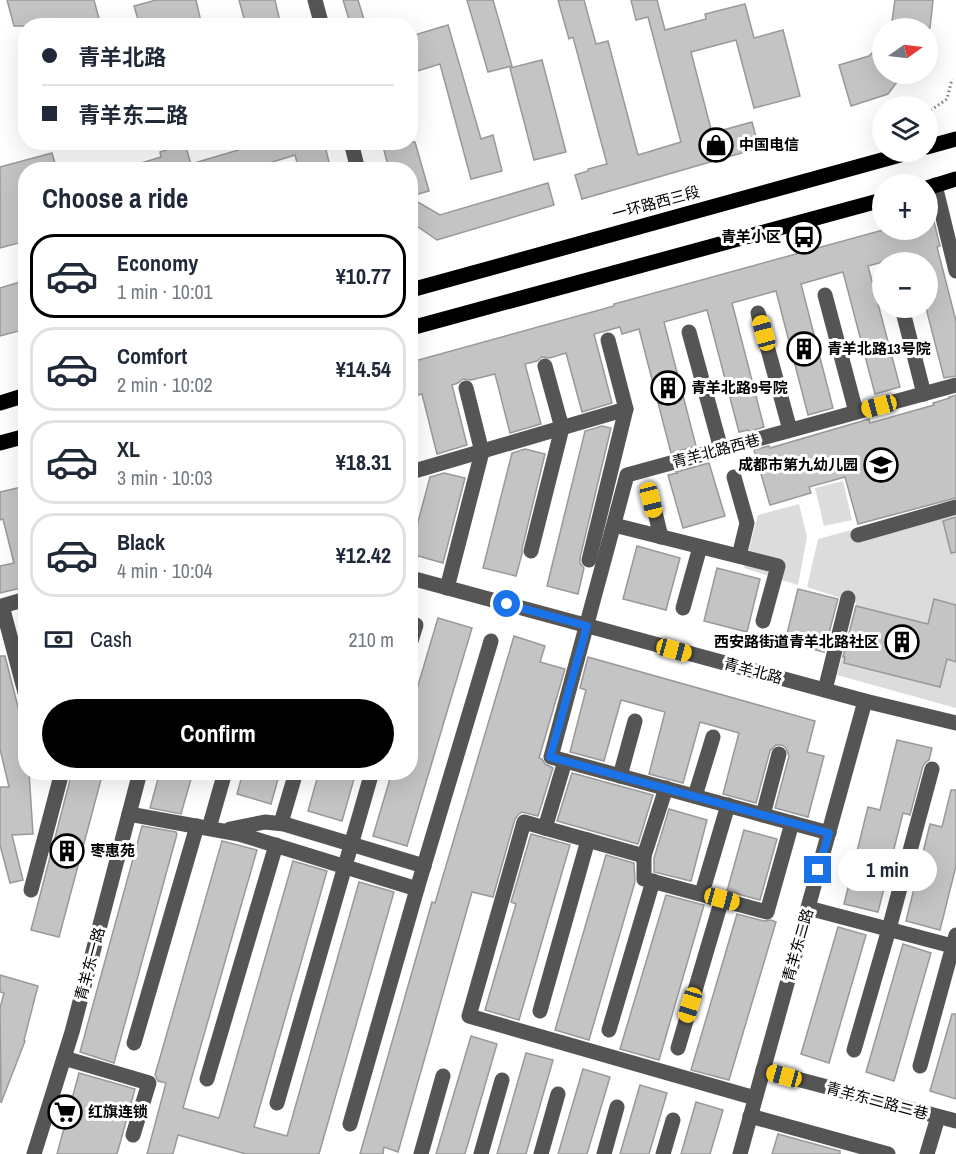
<!DOCTYPE html>
<html lang="en">
<head>
<meta charset="utf-8">
<style>
  body { margin:0; font-family:"Archivo Narrow","Noto Sans SC",sans-serif; background:#f6f6f7; color:#1f2937; height:100vh; display:flex; flex-direction:column; font-size:22px; white-space:nowrap }
  * { box-sizing:border-box; margin:0 }
  p { font-size:20px; color:#747a83 }
  .icon { flex:none; width:33px; height:33px; fill:none; stroke:currentColor; stroke-width:2; stroke-linecap:round; stroke-linejoin:round }
  .map { position:relative; flex:1; overflow:hidden }
  .side { position:absolute; left:18px; top:162px; width:400px; height:618px; display:flex; flex-direction:column; background:#fff; border-radius:24px; box-shadow:0 6px 24px #0002 }
  .side>* { flex:none }
  .top-card { position:absolute; left:18px; top:18px; width:400px; height:132px; border-radius:24px; box-shadow:0 6px 24px #0002; display:grid; align-content:center; height:132px; padding:0 24px; background:#fff }
  .needle { width:39px; rotate:76deg }
  .buttons { position:absolute; left:872px; top:18px; display:grid; gap:12px }
  .buttons a { display:grid; place-items:center; width:66px; height:66px; border-radius:50%; background:#fff; box-shadow:0 6px 24px #0002; font-size:30px }
  .end { position:absolute; width:27px; height:27px; margin:-14px; border:8px solid #1a73e8; background:#fff; box-shadow:0 0 0 3px #fff }
  .from { border-radius:50% }
  .bubble { position:absolute; height:42px; border-radius:21px; background:#fff; box-shadow:0 6px 24px #0002; font-size:20px; font-weight:700; line-height:42px; text-align:center }
  .car { position:absolute; width:18px; height:36px; margin:-18px -9px; border-radius:8px; box-shadow:0 0 4px 2px #0007; background:linear-gradient(#f5c518 24%,#345 0 40%,#f5c518 0 76%,#345 0 86%,#f5c518 0) }
  .top-card b { display:flex; align-items:center; gap:21px; height:57px; font-size:22px }
  .top-card b+b { border-top:2px solid #e0e1e3 }
  .top-card i { width:15px; height:15px; background:#1f2937 }
  ul { padding:0; list-style:none }
  li { display:flex; align-items:center; gap:18px; height:84px; margin:0 12px 9px; padding:0 12px; border:3px solid #e0e1e3; border-radius:24px }
  li div { flex:1 }
  li b { display:block; font-size:22px }
  li em { font-style:normal; font-weight:700 }
  li.current { border-color:#000 }
  li>.icon { width:54px; height:54px; stroke-width:1.5 }
  h2 { padding:0 24px; font-size:27px; line-height:72px }
  .pay { display:flex; align-items:center; gap:15px; height:66px; padding:0 24px; font-size:22px }
  .pay p { margin-inline-start:auto }
  .cta { display:flex; gap:12px; margin-top:auto; padding:12px 24px }
  .cta a { flex:1; height:69px; border-radius:36px; background:#000; color:#fff; font-size:24px; font-weight:700; line-height:69px; text-align:center }
  .map>svg:first-child { display:block }
</style>
</head>
<body>
<div class="map">
<svg width="956" height="1154" viewBox="0 0 956 1154">
  <rect width="100%" height="100%" fill="#fff"/>
  <!-- green -->
  <g fill="#dcdcdc">
    <path d="M843,481L852,520L824,526L815,488Z"/>
    <path d="M956,502V708L837,675L856,603L807,587L818,539Z"/>
    <path d="M799,504L807,537L798,585L744,568L758,515Z"/>
  </g>
  <!-- building -->
  <g fill="#c4c4c4" stroke="#999" stroke-width="1.5">
    <path d="M7,0H94L101,26H14Z"/>
    <path d="M156,0H196L202,26H140L134,6Z"/>
    <path d="M239,0H275L281,26H246Z"/>
    <path d="M343,0H358L366,26H351Z"/>
    <path d="M467,0H493L512,66L488,72Z"/>
    <path d="M558,0H584L596,44L608,41L638,155L681,142L648,17L636,20L631,0H657L665,30L706,19L705,14L745,4L754,38L783,30L800,96L754,108L736,40L691,52L712,133L752,122L759,148L582,199L575,175L588,171V169L607,164L573,37L569,39Z"/>
    <path d="M895,0H933L930,28H891Z"/>
    <path d="M448,25L481,139L493,135L502,171L471,179L440,64L411,73V36Z"/>
    <path d="M882,43V74H903L888,94L851,106L839,65L869,56Z"/>
    <path d="M542,60L566,152L534,160L510,68Z"/>
    <path d="M265,142H325V146L331,170H299L295,155L247,170H131V166L161,157L160,152L185,144L191,164Z"/>
    <path d="M382,142H415L429,191L411,196V170H389Z"/>
    <path d="M52,153L57,170H26V241L0,248V167Z"/>
    <path d="M548,183L554,205L437,240L411,222V198L440,215Z"/>
    <path d="M928,197L940,246L937,247L956,321V376L944,378L927,312V262H914L912,254L868,266L900,387L875,394L843,272L801,284L833,408L808,415L776,291L732,303L764,427L748,432V430L739,432L707,310L664,322L696,446L671,453L639,329L622,334L620,327L594,334L612,403L582,412L566,353L550,358L542,357L537,361L525,364L541,424L510,433L495,374L471,380L463,379L458,383L452,385L467,445L437,454L422,394L411,397V362L614,306V304L883,230H927Z"/>
    <path d="M26,280V329L0,336V288Z"/>
    <path d="M956,395V498L858,524L845,477L809,487L811,493L770,505L754,450L769,446L770,448L869,419L870,423L934,405L933,403L950,398L949,397Z"/>
    <path d="M602,426L611,428L580,558V563L584,568L578,594L547,586L585,431Z"/>
    <path d="M525,449L545,454L522,549V554L516,576L483,568L512,453Z"/>
    <path d="M709,463L725,516L683,528L668,475L677,473L676,472Z"/>
    <path d="M444,473L465,478L443,563L411,554V548L430,477Z"/>
    <path d="M26,486V589H21V588L0,593V566L14,563L3,519L0,520V492Z"/>
    <path d="M956,517V552L951,553L943,521Z"/>
    <path d="M637,546L680,558L666,610L623,599Z"/>
    <path d="M717,568L760,579L747,632L704,621Z"/>
    <path d="M798,589L838,599L824,652L785,642Z"/>
    <path d="M934,599L956,605V662L947,659L940,687L844,663L845,657H843L856,606L928,624Z"/>
    <path d="M438,618L472,628L407,846L373,836L392,772H411V709Z"/>
    <path d="M514,636L545,646L540,662L565,669L539,758L542,759L545,764L553,768L538,816L522,812L518,815L515,819L493,897L472,892L398,1152L384,1147L383,1154H360L432,902L435,903Z"/>
    <path d="M0,656H5L26,738V772H29L33,834L12,835L23,880L10,883L0,845V787H9L0,749Z"/>
    <path d="M588,657L815,721L807,752L824,756L808,817L775,808L789,756L786,748L782,745H776L770,751L756,803L723,794L739,733L700,722L683,783L649,774L665,712L621,700L604,761L570,752L586,690L580,688Z"/>
    <path d="M897,740L932,748L929,760L925,763L923,766L910,815L903,813L878,912L844,904L868,807L880,810Z"/>
    <path d="M72,772H103L59,937L31,930Z"/>
    <path d="M160,772H193L181,814L150,808Z"/>
    <path d="M243,772H280L271,804L237,794Z"/>
    <path d="M319,772H356L342,821L308,811Z"/>
    <path d="M572,773L653,795L638,844L557,821Z"/>
    <path d="M951,790H956V866L940,930L906,921L930,824L942,827Z"/>
    <path d="M669,809L707,820L691,881L654,872V858Z"/>
    <path d="M142,826L176,832L177,834L114,1063L80,1052Z"/>
    <path d="M744,830L777,839L760,900L727,891Z"/>
    <path d="M531,834L570,845L519,1020L485,1010L516,904L511,902Z"/>
    <path d="M222,841L257,850L183,1108L219,1118L293,861L327,871L254,1127L287,1136L359,882L394,892L319,1154H246L178,1135L173,1154H147L166,1083L158,1081L155,1075Z"/>
    <path d="M606,855L634,863L635,882L589,1040L555,1030Z"/>
    <path d="M666,895L704,905L659,1060L620,1049Z"/>
    <path d="M737,914L764,921L771,920L776,922L729,1080L691,1070Z"/>
    <path d="M838,927L866,935L829,1063L801,1054Z"/>
    <path d="M903,944L931,953L894,1081L866,1072Z"/>
    <path d="M0,975L38,986L24,1040L25,1041L1,1103L0,1008L4,993L0,992Z"/>
    <path d="M952,1014H956V1099L930,1091Z"/>
    <path d="M471,1036L497,1044L465,1154H436Z"/>
    <path d="M526,1053L553,1060L526,1154H497Z"/>
    <path d="M583,1069L610,1077L587,1154H558Z"/>
    <path d="M79,1073L135,1089L117,1154H57Z"/>
    <path d="M640,1085L667,1093L649,1154H620Z"/>
    <path d="M696,1102L723,1110L710,1154H681Z"/>
    <path d="M778,1134L840,1151V1154H772Z"/>
  </g>
  <g fill="none" stroke-linecap="round" stroke-linejoin="round">
    <!-- path -->
    <path stroke="#777" stroke-width="3" stroke-dasharray="1.5 3" stroke-linecap="butt" d="M927,113L947,99L952,79"/>
    <!-- minor -->
    <g stroke="#555" stroke-width="15">
      <path d="M315,0L322,26"/>
      <path d="M351,142L358,170"/>
      <path d="M935,185L956,271"/>
      <path d="M825,295L856,412"/>
      <path d="M902,308L924,394"/>
      <path d="M758,313L790,430"/>
      <path d="M689,332L721,449"/>
      <path d="M608,340L626,409"/>
      <path d="M411,472L626,409L589,560"/>
      <path d="M734,477L747,523L739,556"/>
      <path d="M652,500L661,537"/>
      <path d="M614,525L778,566L763,621"/>
      <path d="M858,535L956,507"/>
      <path d="M531,551L562,428L545,366"/>
      <path d="M411,578L865,701L956,723"/>
      <path d="M447,588L482,452L466,388"/>
      <path d="M26,599L2,606L26,696"/>
      <path d="M683,608L700,547"/>
      <path d="M411,641L416,625"/>
      <path d="M825,690L848,598"/>
      <path d="M565,761L545,828L644,856L666,788"/>
      <path d="M620,776L635,721"/>
      <path d="M695,796L713,737"/>
      <path d="M129,814L239,834L417,889"/>
      <path d="M763,815L779,754"/>
      <path d="M281,823L296,772"/>
      <path d="M209,828L225,772"/>
      <path d="M545,828L524,822L469,1016L755,1098"/>
      <path d="M230,829L265,822L284,824L424,866"/>
      <path d="M829,833L551,757L627,475L956,385"/>
      <path d="M644,856V879L767,912L792,823"/>
      <path d="M31,890L62,772"/>
      <path d="M702,893L728,805"/>
      <path d="M808,908L956,947"/>
      <path d="M540,1011L588,840"/>
      <path d="M609,1030L653,881"/>
      <path d="M134,1043L197,826"/>
      <path d="M678,1048L722,899"/>
      <path d="M854,1050L889,929L932,769"/>
      <path d="M64,1058L149,1083L133,1135"/>
      <path d="M920,1066L956,935"/>
      <path d="M763,1070L956,1121"/>
      <path d="M207,1079L276,845"/>
      <path d="M277,1103L372,772"/>
      <path d="M750,1116L888,1154"/>
      <path d="M350,1124L417,889L491,641"/>
      <path d="M34,1154L72,1032L140,772"/>
      <path d="M421,1154L443,1076"/>
      <path d="M481,1154L502,1080"/>
      <path d="M541,1154L558,1094"/>
      <path d="M604,1154L617,1107"/>
      <path d="M663,1154L673,1120"/>
      <path d="M740,1154L865,701"/>
      <path d="M927,1154L938,1117"/>
    </g>
    <!-- major -->
    <g stroke="#000" stroke-width="15">
      <path d="M927,147L956,139"/>
      <path d="M927,188L956,179"/>
      <path d="M411,290L911,152"/>
      <path d="M411,328L882,200"/>
      <path d="M0,403L26,395"/>
      <path d="M0,443L26,436"/>
    </g>
  </g>
  <g fill="none" stroke-linecap="round" stroke-linejoin="round">
    <!-- route -->
    <path stroke="#1a73e8" stroke-width="8" d="M507,604L587,626L550,757L829,833L818,870"/>
  </g>
  <!-- icons -->
  <defs>
    <symbol id="shop-ring" viewBox="-11 -11 22 22"><circle r="9.5" fill="#fff" stroke="#000" stroke-width="1.5"/><path d="M-5-2.5h2.3a2.7 3.5 0 0 1 5.4 0H5L5.5 6h-11ZM-1.5-2.5h3a1.5 2.3 0 0 0-3 0Z" fill="#000"/></symbol>
    <symbol id="bus-ring" viewBox="-11 -11 22 22"><circle r="9.5" fill="#fff" stroke="#000" stroke-width="1.5"/><path d="M-5-6H5V4H4V6H2V4H-2V6H-4V4H-5ZM-3.5-4V0h7V-4ZM-3.5 1.2v1.5H-2V1.2ZM2 1.2v1.5H3.5V1.2Z" fill="#000"/></symbol>
    <symbol id="building-ring" viewBox="-11 -11 22 22"><circle r="9.5" fill="#fff" stroke="#000" stroke-width="1.5"/><path d="M-4-6H4V6H1V3H-1V6H-4ZM-2.5-4.3h1.7v1.8h-1.7ZM.8-4.3h1.7v1.8H.8ZM-2.5-1h1.7V.8h-1.7ZM.8-1h1.7V.8H.8Z" fill="#000"/></symbol>
    <symbol id="school-ring" viewBox="-11 -11 22 22"><circle r="9.5" fill="#fff" stroke="#000" stroke-width="1.5"/><path d="M0-5L7-2L0 1L-7-2ZM-4 1L0 2.5L4 1V4Q0 6-4 4Z" fill="#000"/></symbol>
    <symbol id="supermarket-ring" viewBox="-11 -11 22 22"><circle r="9.5" fill="#fff" stroke="#000" stroke-width="1.5"/><path d="M-6-5.5h2.5l.6 2H6L4.5 2H-2.5L-4.4-4H-6ZM-1.5 3.2a1.3 1.3 0 1 0 .1 0ZM3 3.2a1.3 1.3 0 1 0 .1 0Z" fill="#000"/></symbol>
  </defs>
  <g fill-rule="evenodd">
    <use href="#shop-ring" x="697" y="126" width="38" height="38"/>
    <use href="#bus-ring" x="785" y="218" width="38" height="38"/>
    <use href="#building-ring" x="785" y="330" width="38" height="38"/>
    <use href="#building-ring" x="649" y="369" width="38" height="38"/>
    <use href="#school-ring" x="862" y="446" width="38" height="38"/>
    <use href="#building-ring" x="883" y="623" width="38" height="38"/>
    <use href="#building-ring" x="48" y="832" width="38" height="38"/>
    <use href="#supermarket-ring" x="46" y="1093" width="38" height="38"/>
  </g>
  <g text-anchor="middle" stroke-width="6" stroke-linejoin="round" paint-order="stroke">
    <!-- poi labels -->
    <g font-size="15" font-weight="bold" fill="#000" stroke="#fff" text-anchor="start">
      <text x="739" y="150">中国电信</text>
      <text x="781" y="242" text-anchor="end">青羊小区</text>
      <text x="827" y="354">青羊北路13号院</text>
      <text x="691" y="393">青羊北路9号院</text>
      <text x="858" y="470" text-anchor="end">成都市第九幼儿园</text>
      <text x="879" y="647" text-anchor="end">西安路街道青羊北路社区</text>
      <text x="90" y="856">枣惠苑</text>
      <text x="88" y="1117">红旗连锁</text>
    </g>
    <!-- street labels -->
    <g font-size="15" fill="#000" stroke="#fff">
      <text transform="translate(656 203) rotate(-15)" y="5">一环路西三段</text>
      <text transform="translate(716 451) rotate(-15)" y="5">青羊北路西巷</text>
      <text transform="translate(753 671) rotate(15)" y="5">青羊北路</text>
      <text transform="translate(798 945) rotate(-74)" y="5">青羊东二路</text>
      <text transform="translate(90 964) rotate(-75)" y="5">青羊东一路</text>
      <text transform="translate(877 1101) rotate(15)" y="5">青羊东二路二巷</text>
    </g>
  </g>
</svg>
<div class="buttons">
<a><svg class="needle" viewBox="-14 -14 28 28"><path d="M0-13l5 13h-10z" fill="#e53935"/><path d="M0 13l5-13h-10z" fill="#747a83"/></svg></a>
<a><svg class="icon" aria-label="layers" viewBox="0 0 24 24"><path d="M12 4l9 5-9 5-9-5zM3 14l9 5 9-5"/></svg></a>
<a>+</a>
<a>−</a>
</div>
<i class="end from" style="left:507px;top:604px"></i>
<i class="end" style="left:818px;top:870px"></i>
<div class="bubble" style="left:838px;top:849px;width:99px">1 min</div>
<i class="car" style="left:764px;top:333px;rotate:345deg"></i>
<i class="car" style="left:879px;top:406px;rotate:255deg"></i>
<i class="car" style="left:651px;top:500px;rotate:166deg"></i>
<i class="car" style="left:674px;top:650px;rotate:105deg"></i>
<i class="car" style="left:722px;top:899px;rotate:105deg"></i>
<i class="car" style="left:690px;top:1005px;rotate:197deg"></i>
<i class="car" style="left:784px;top:1076px;rotate:285deg"></i>
<div class="top-card">
<b><i class="from"></i>青羊北路</b>
<b><i></i>青羊东二路</b>
</div>
<section class="side">
<h2>Choose a ride</h2>
<ul>
<li class="current"><svg class="icon" aria-label="car" viewBox="0 0 24 24"><path d="M5 17H2v-5l4-1 3-4h7l3 4 3 1v5h-3M9 17h6M6 11h13"/><circle cx="7" cy="17" r="2"/><circle cx="17" cy="17" r="2"/></svg><div><b>Economy</b><p>1 min · 10:01</p></div><em>¥10.77</em></li>
<li><svg class="icon" aria-label="car" viewBox="0 0 24 24"><path d="M5 17H2v-5l4-1 3-4h7l3 4 3 1v5h-3M9 17h6M6 11h13"/><circle cx="7" cy="17" r="2"/><circle cx="17" cy="17" r="2"/></svg><div><b>Comfort</b><p>2 min · 10:02</p></div><em>¥14.54</em></li>
<li><svg class="icon" aria-label="car" viewBox="0 0 24 24"><path d="M5 17H2v-5l4-1 3-4h7l3 4 3 1v5h-3M9 17h6M6 11h13"/><circle cx="7" cy="17" r="2"/><circle cx="17" cy="17" r="2"/></svg><div><b>XL</b><p>3 min · 10:03</p></div><em>¥18.31</em></li>
<li><svg class="icon" aria-label="car" viewBox="0 0 24 24"><path d="M5 17H2v-5l4-1 3-4h7l3 4 3 1v5h-3M9 17h6M6 11h13"/><circle cx="7" cy="17" r="2"/><circle cx="17" cy="17" r="2"/></svg><div><b>Black</b><p>4 min · 10:04</p></div><em>¥12.42</em></li>
</ul>
<div class="pay"><svg class="icon" aria-label="cash" viewBox="0 0 24 24"><path d="M3 7h18v10H3z"/><circle cx="12" cy="12" r="2"/></svg>Cash<p>210 m</p></div>
<div class="cta"><a>Confirm</a></div>
</section>
</div>
</body>
</html>
